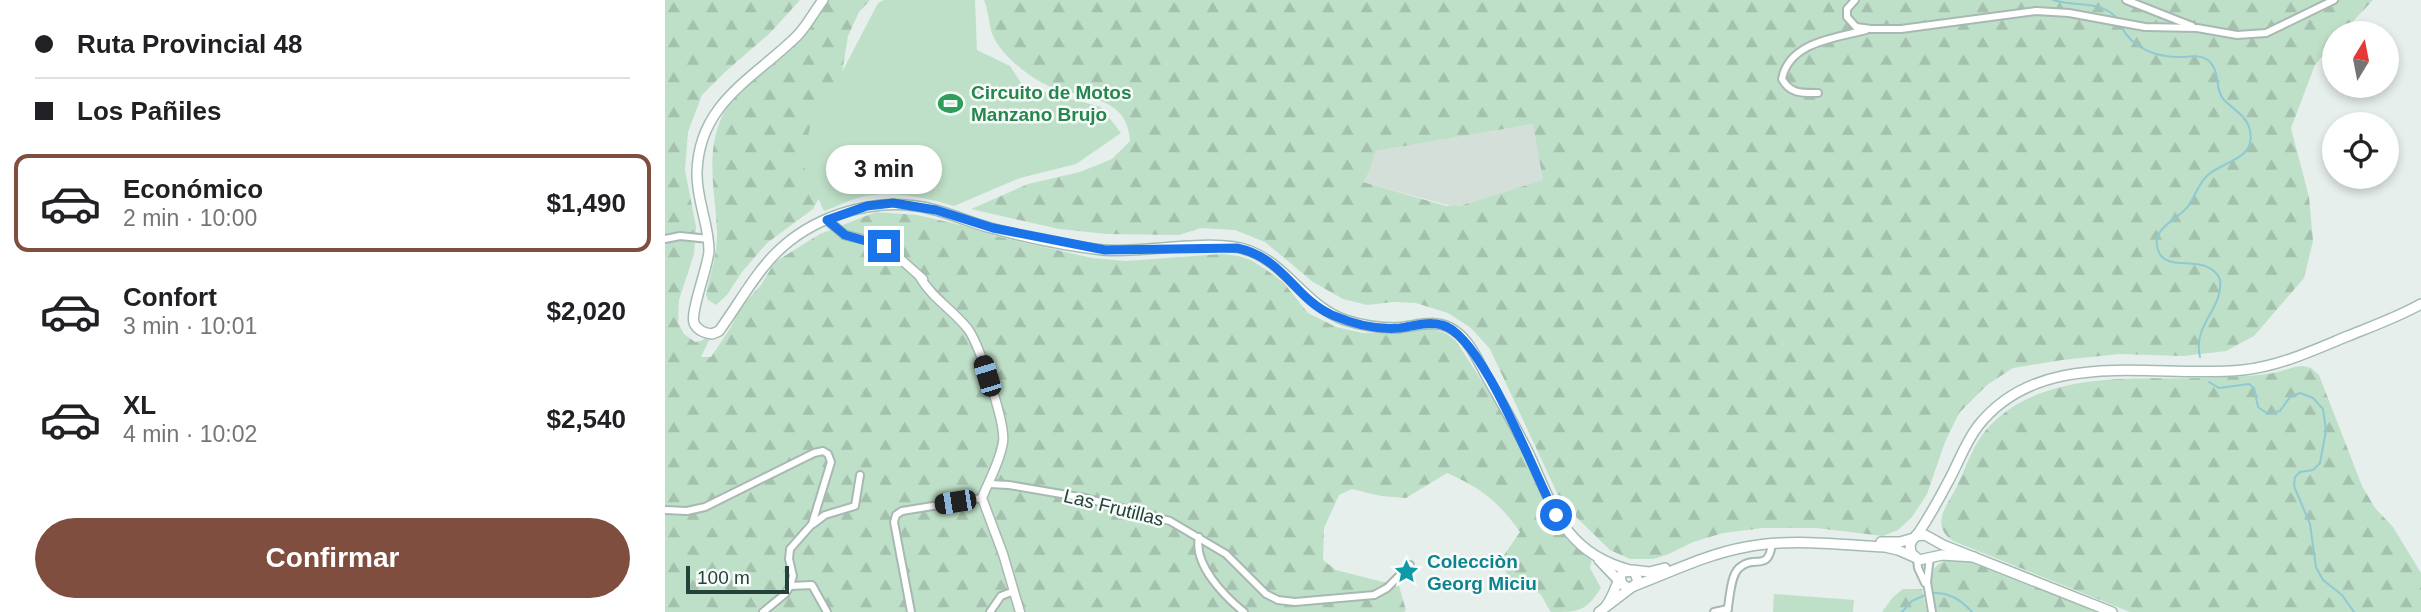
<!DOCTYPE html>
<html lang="es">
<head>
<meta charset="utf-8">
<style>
  body { margin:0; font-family:Helvetica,sans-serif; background:#f6f6f6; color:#202124; height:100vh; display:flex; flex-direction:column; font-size:26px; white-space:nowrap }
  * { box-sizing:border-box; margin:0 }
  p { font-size:23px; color:#757577 }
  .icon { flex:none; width:38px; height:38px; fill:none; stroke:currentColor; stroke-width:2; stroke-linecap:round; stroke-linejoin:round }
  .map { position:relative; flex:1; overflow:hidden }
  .side { display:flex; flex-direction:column; background:#fff; width:665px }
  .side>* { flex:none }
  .hud { display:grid; align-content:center; height:154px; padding:0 35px; background:#fff }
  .needle { width:46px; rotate:10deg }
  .controls { position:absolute; left:1657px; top:21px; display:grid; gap:14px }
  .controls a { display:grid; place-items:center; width:77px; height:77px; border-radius:50%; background:#fff; box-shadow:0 4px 10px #0003; font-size:35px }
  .scale { position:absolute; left:21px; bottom:18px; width:103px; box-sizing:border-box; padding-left:7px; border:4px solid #24423a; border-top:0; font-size:19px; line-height:24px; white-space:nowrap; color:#24423a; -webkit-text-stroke:5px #f7fbf9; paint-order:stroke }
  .end { position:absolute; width:32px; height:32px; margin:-16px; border:9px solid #1a73e8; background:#fff; box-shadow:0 0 0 4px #fff }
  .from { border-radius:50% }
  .bubble { position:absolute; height:49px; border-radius:24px; background:#fff; box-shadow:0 4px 10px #0003; font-size:23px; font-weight:700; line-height:49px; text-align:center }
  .car { position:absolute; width:21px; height:42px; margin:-21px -10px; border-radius:9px; box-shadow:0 0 5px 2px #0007; background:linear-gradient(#222 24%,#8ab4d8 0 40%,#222 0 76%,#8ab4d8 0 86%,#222 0) }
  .hud b { display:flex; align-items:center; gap:24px; height:66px; font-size:26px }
  .hud b+b { border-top:2px solid #e0e0e0 }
  .hud i { width:18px; height:18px; background:#202124 }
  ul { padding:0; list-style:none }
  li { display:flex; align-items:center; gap:21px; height:98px; margin:0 14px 10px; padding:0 21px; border:4px solid transparent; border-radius:14px }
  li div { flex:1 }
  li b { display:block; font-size:26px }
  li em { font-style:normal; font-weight:700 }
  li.active { border-color:#7f4e3f }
  li>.icon { width:63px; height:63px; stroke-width:1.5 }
  .button { display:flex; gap:14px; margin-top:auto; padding:14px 35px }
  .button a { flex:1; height:80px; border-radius:42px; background:#7f4e3f; color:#fff; font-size:28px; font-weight:700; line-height:80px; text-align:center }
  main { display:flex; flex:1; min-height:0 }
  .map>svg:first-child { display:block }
</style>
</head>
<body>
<main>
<section class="side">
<div class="hud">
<b><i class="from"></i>Ruta Provincial 48</b>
<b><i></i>Los Pañiles</b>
</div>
<ul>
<li class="active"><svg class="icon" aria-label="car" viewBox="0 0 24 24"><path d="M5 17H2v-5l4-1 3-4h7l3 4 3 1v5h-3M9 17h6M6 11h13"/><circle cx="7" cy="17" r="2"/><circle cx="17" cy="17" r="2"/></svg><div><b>Económico</b><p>2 min · 10:00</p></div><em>$1,490</em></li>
<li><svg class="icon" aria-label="car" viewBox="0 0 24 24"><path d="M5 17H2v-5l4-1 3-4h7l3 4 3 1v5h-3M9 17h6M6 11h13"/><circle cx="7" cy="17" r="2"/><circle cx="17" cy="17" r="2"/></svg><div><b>Confort</b><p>3 min · 10:01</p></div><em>$2,020</em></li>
<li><svg class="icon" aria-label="car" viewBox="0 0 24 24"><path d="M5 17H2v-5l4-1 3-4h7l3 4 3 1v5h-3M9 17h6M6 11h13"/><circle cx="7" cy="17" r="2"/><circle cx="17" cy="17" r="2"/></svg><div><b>XL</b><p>4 min · 10:02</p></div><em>$2,540</em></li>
</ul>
<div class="button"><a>Confirmar</a></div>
</section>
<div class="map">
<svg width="1756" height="612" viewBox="0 0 1756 612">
  <defs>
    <pattern id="forest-firs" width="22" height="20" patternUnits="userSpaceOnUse" patternTransform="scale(1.75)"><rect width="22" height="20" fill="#bfe0c8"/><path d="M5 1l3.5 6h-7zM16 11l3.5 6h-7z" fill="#a4c1ad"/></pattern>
  </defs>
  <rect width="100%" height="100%" fill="#e6efeb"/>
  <!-- built -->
  <path fill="#d4dfda" d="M869,124L879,180L790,207L697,182L705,170L709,151Z"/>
  <!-- forest -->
  <g fill="url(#forest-firs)" fill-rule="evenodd">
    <path d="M0,0H135L105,33L60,72L37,95L23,132L20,170L31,227L29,254L14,300L13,323L19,334L30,342L36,341L47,334L36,357H46L66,327L75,308L96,285L110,262L155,234L211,212L252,215L296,225L330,236L427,258L461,261L557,254L573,256L586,260L600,269L618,282L643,313L671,327L698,333H725L765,328L782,334L791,341L864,454L887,515L918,553L928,554L925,568L936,588C920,612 914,612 886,612C874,594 880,589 854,592L843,579L837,558L855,532C834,502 816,488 782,473L741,498L716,496L687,489L674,495L659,528L658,560L671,570L734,586L741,610L739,612H0Z"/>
    <path d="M161,0H205L194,12L183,36L158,190L148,209L102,243L77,272L62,295L51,305L43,300L41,295C45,273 53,254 52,231C50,187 38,146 63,105C79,78 113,64 134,40C144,28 152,13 161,0Z"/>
    <path d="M319,0H1708L1677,33H1670L1669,42L1650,65L1626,128L1644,197L1648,241L1639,278L1589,336L1561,351L1518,356L1454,354L1397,360L1348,368L1322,385L1294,413L1280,442L1262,494L1247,517L1233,530L1218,536L1151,528H1098L1058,533L1028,542L1004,554L988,559H965L945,550L908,514L893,495L825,349L806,328L783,313L751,303L728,302L702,305L678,299L648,282L600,242L570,230L536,228L514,235L442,234L394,229L306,209L363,184L415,172L447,159L465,141C463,90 406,100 374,81C362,74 345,61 337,50C321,30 327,21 319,0ZM868,124L878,180L794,206H781L698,182L705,170L710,151Z"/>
    <path d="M1638,366L1646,368L1654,375L1697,486L1710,508L1728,527L1756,573V612H1465L1288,541C1266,526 1280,508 1290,490C1304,463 1308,439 1333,418C1394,366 1486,382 1559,377C1573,376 1588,376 1602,374C1614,373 1625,367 1638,366Z"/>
    <path d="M1288,559L1316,563L1431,612H1272C1267,589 1256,564 1288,559Z"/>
    <path d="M1238,589H1257L1262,612H1217L1228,597Z"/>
  </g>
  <!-- park -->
  <g fill="#bfe0c8">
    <path d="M219,0H310L312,50L345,66L358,86L436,107L456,133L411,164L355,178L289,206C263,198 228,191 201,196C187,198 172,207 159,211L137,163L148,114L177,72L213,3Z"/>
    <path d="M1109,594L1189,600L1188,612H1108Z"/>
  </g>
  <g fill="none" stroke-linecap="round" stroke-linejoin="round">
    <!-- stream -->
    <g stroke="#8ec9d4" stroke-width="2">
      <path d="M1388,0C1410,7 1434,0 1451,17"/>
      <path d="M1456,26C1468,50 1494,58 1519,57C1528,56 1537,55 1544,61C1556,72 1549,89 1559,100C1568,109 1580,115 1584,127C1594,158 1560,161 1544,174C1533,183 1531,195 1524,205C1514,220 1485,227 1493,250C1501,275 1541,251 1555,279C1559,309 1527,324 1535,357"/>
      <path d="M1544,382L1554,388L1584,384L1589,388L1593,407L1603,414L1615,411L1625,397L1635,393L1648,398L1658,409L1661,430L1655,463L1648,470L1635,472L1630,477L1629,486L1645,524L1651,567L1658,580L1677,595L1689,612"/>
      <path d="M1266,593C1284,592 1295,599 1307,612"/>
      <path d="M1237,612L1247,601L1260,595"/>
    </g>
    <defs>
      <g id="minor">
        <path d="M1190,0L1182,9V17L1191,27L1206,29H1236L1371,11L1404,13L1480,27L1532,28L1572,35L1601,33L1669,0"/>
        <path d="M1461,0L1527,26"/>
        <path d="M1153,93C1137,93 1125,94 1117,79C1124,42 1170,38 1201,30"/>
        <path d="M0,239L15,236L44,239"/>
        <path d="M324,484L344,485L420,498L505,521L561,554L601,594L613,600L630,602L709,595L722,588L745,565"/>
        <path d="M0,510L22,511L40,507L149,453L158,451L163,454L166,462L147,524L125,549L124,559L128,576L125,586L120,594L98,612"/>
        <path d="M148,524L160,515L190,506L195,475"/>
        <path d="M534,537C528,564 559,596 579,612"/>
        <path d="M1265,557L1262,582L1267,612"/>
        <path d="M1252,559L1253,568L1260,583"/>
        <path d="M125,586L147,585L162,612"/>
        <path d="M246,612L229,522L231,515L237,511L317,498"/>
        <path d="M325,612L336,596L349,591"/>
        <path d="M1049,612L1063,609"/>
        <path d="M1062,612C1065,600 1065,576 1074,568C1089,554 1103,573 1107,544"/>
      </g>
      <g id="tertiary">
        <path d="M162,220L180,235L209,242L223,248L258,279"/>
        <path d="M255,277C266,297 288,310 303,329C314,344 341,424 338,442C335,462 324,480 317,498L338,554L355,612"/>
      </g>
      <g id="secondary">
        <path d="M158,0C149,12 143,24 133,35C90,78 34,102 32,172C31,199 44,224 44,251C43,267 25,312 29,323C32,330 40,333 47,334L54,331C73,305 89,275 111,253C146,218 202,199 251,206C276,209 298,220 322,227C359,237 400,246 438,250C479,254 549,237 585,251C623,266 641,306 680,320C696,325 713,328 730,328C750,327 772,317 790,331C805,341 813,361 822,377C837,403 852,429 865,456C889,510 901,553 965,570"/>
        <path d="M1251,536L1260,535L1278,545L1447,612"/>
        <path d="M1216,542H1235L1249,538"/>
        <path d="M1309,557L1277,555L1254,560L1246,553L1245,545C1247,539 1250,537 1254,532C1264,517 1274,499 1283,482C1293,464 1300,443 1313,426C1377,345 1490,379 1578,370C1615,366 1649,350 1683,336C1708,326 1733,317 1756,304"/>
        <path d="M934,560L956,583"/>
        <path d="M967,570L984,572L1000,568"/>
        <path d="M969,586C1006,572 1042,554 1081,547C1126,538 1175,545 1220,547L1233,550L1249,557"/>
        <path d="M941,606C950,594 951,582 958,572L969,571L973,581L969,586L963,588L957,584L955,577"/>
        <path d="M934,612L967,587"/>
      </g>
    </defs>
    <!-- minor casing -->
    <use href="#minor" stroke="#a8b8b2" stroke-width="10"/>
    <!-- tertiary casing -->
    <use href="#tertiary" stroke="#a8b8b2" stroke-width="11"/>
    <!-- secondary casing -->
    <use href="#secondary" stroke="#a4bbb3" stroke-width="12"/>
    <!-- minor -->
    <use href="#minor" stroke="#fff" stroke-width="6"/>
    <!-- tertiary -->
    <use href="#tertiary" stroke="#fff" stroke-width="8"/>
    <!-- secondary -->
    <use href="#secondary" stroke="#fff" stroke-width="9"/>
  </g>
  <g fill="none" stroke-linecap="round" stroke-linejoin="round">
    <!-- route -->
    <path stroke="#1a73e8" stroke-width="9" d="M219,246L180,235L162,220L202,206L228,203L271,210L328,228L440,250L572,248C619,258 629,298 667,315C688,324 712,330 735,328C749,326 763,321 777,325C817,334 870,477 891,515"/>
  </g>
  <!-- icons -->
  <defs>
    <symbol id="stadium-bare" viewBox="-9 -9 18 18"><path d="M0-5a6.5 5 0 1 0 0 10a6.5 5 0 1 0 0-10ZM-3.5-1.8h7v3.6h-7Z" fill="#2e9e5b" stroke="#f7fbf9" stroke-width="2.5" paint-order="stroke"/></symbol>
    <symbol id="sight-bare" viewBox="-9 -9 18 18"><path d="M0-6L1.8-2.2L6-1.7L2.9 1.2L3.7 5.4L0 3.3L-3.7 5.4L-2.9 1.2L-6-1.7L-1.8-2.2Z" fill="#0f9aa8" stroke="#f7fbf9" stroke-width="2.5" paint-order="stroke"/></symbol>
  </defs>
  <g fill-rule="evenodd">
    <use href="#stadium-bare" x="268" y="86" width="35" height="35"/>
    <use href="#sight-bare" x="724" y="554" width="35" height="35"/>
  </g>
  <g text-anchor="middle" stroke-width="5" stroke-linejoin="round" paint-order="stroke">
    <!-- leisure labels -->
    <g font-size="19" font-weight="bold" fill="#27864d" stroke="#f7fbf9" text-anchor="start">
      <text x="306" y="99">Circuito de Motos<tspan x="306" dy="22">Manzano Brujo</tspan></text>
    </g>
    <!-- street labels -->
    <g font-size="19" fill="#24423a" stroke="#f7fbf9">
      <text transform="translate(449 507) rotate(14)" y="7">Las Frutillas</text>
    </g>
    <!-- culture labels -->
    <g font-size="19" font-weight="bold" fill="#0d838f" stroke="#f7fbf9" text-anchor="start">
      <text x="762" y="568">Colecciòn<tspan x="762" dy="22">Georg Miciu</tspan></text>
    </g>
  </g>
</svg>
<div class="controls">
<a><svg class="needle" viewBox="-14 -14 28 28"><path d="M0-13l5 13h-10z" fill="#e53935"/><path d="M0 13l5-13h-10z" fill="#757577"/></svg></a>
<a><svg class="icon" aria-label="locate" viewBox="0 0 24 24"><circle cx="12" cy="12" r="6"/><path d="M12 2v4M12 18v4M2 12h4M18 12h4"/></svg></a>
</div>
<div class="scale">100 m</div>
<i class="end from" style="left:891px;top:515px"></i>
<i class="end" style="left:219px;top:246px"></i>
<div class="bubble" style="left:161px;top:145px;width:116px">3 min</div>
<i class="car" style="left:322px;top:376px;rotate:343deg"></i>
<i class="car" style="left:290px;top:502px;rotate:261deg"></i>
</div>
</main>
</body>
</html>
